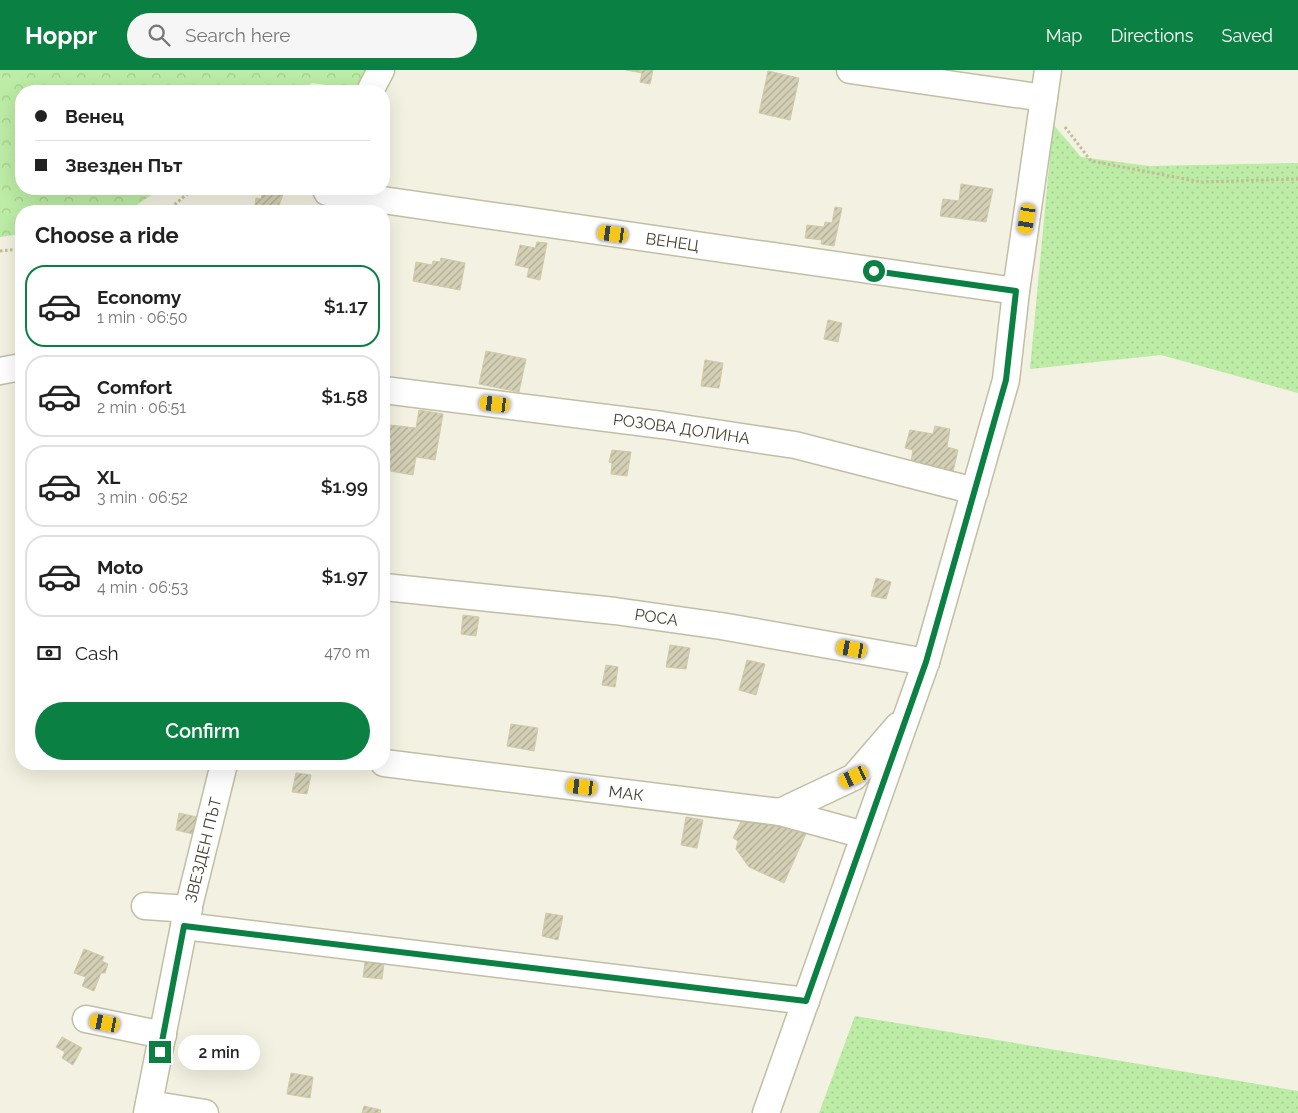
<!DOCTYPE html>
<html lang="en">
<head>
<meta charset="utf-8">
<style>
  body { margin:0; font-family:Raleway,sans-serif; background:#f6f6f6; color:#222; height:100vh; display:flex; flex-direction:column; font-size:19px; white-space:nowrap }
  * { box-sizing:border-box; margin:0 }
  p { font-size:16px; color:#767676 }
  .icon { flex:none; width:28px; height:28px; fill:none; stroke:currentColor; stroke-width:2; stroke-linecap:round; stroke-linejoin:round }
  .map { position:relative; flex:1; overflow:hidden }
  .drawer { position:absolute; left:15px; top:135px; width:375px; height:565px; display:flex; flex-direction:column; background:#fff; border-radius:20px; box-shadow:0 5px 20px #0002 }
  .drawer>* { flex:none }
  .top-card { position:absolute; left:15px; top:15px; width:375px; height:110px; border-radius:20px; box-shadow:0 5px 20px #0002; display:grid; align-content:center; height:110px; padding:0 20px; background:#fff }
  .end { position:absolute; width:22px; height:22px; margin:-11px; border:6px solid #0b8043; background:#fff; box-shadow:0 0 0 2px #fff }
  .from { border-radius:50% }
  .bubble { position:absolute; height:35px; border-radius:18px; background:#fff; box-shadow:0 5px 20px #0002; font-size:16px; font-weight:600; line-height:35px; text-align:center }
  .car { position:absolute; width:15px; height:30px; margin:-15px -8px; border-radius:6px; box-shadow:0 0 4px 1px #0007; background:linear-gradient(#f5c518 24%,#345 0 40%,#f5c518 0 76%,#345 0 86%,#f5c518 0) }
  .top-card b { display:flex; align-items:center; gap:18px; height:48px; font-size:19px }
  .top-card b+b { border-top:1px solid #e0e0e0 }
  .top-card i { width:12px; height:12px; background:#222 }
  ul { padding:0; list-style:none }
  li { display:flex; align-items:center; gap:15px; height:82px; margin:0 10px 8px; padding:0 10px; border:2px solid #e0e0e0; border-radius:20px }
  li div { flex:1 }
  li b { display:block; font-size:19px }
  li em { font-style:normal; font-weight:600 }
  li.on { border-color:#0b8043 }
  li>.icon { width:45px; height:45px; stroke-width:1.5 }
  h2 { padding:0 20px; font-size:22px; line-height:60px }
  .pay { display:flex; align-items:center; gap:12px; height:55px; padding:0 20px; font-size:19px }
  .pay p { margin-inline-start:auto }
  .action { display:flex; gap:10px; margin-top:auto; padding:10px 20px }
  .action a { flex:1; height:58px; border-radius:30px; background:#0b8043; color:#fff; font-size:20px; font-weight:600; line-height:58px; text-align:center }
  header { display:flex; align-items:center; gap:30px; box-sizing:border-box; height:70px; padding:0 25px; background:#0b8043; color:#fff }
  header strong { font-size:24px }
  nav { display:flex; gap:28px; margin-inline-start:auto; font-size:18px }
  .search { width:350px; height:45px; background:#f6f6f6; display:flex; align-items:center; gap:12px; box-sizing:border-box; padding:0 18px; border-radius:28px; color:#767676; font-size:19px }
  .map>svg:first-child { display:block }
</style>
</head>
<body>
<header>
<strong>Hoppr</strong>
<div class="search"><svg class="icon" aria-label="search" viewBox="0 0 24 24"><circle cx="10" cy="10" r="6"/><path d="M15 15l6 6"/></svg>Search here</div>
<nav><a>Map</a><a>Directions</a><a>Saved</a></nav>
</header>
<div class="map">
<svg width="1298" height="1043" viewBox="0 0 1298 1043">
  <defs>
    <pattern id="grass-dots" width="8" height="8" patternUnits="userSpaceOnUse" patternTransform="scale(1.25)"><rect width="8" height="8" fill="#bceca5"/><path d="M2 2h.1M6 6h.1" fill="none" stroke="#a3cc8e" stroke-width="1.8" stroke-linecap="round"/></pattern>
    <pattern id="park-crowns" width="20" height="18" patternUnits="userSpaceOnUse" patternTransform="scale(1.25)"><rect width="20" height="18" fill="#bceca5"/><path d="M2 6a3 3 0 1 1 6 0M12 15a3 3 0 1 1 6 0" fill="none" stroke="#a3cc8e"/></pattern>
    <pattern id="building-hatch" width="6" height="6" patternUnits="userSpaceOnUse" patternTransform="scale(1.25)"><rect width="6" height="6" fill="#d4d0b6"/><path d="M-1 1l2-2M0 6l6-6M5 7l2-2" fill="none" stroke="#aeaa95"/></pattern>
  </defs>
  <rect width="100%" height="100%" fill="#f3f1e1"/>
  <!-- grass -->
  <g fill="url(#grass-dots)">
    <path d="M1053,54L1081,87L1149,96L1298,93V323L1161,285L1030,299Z"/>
    <path d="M855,946L1298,1021V1043H819Z"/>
  </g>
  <!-- park -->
  <path fill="url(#park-crowns)" d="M0,0H374L369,21L312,13L301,21H21V119H160L128,141H21V164L0,167Z"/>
  <!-- building -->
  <g fill="url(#building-hatch)" stroke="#d0caa8">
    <path d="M626,0H653L650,14L640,12L642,3Z"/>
    <path d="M768,1L799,8L790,50L759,43Z"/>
    <path d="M961,114L993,119L986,152L940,146L943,129L959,131Z"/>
    <path d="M263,119L283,124L277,141H254L256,128L261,129Z"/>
    <path d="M835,137L842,138L834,176L821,174L822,170L805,168L807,155L824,157L825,152L832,153Z"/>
    <path d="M537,172L547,173L540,210L527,207L529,198L515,195L520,175L535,178Z"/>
    <path d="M441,188L465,193L460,220L413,211L416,192L432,195L433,191L440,192Z"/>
    <path d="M828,250L842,253L838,272L824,269Z"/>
    <path d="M486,281L526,289L519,322L479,314Z"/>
    <path d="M705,290L723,293L719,318L701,316Z"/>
    <path d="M419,340L443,344L435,390L416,387L413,405L384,400V383L390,355L416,358Z"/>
    <path d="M935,356L950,359L947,377L958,380L952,406L910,397L913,380L905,378L910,360L933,364Z"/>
    <path d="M612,380L631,382L627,406L611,404L612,393L609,392Z"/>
    <path d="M876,508L891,512L886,529L871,526Z"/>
    <path d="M463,545L479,547L476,566L461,564Z"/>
    <path d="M670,575L690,578L686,599L666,597Z"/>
    <path d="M747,590L765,594L756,625L739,620Z"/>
    <path d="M606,595L618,597L615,617L602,615Z"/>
    <path d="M511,654L538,658L534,681L507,676Z"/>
    <path d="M296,703L311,705L307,724L292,722Z"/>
    <path d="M179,743L197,747L193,764L176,760Z"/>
    <path d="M745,743L808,759L784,813L749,797L736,779L738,771L733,768Z"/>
    <path d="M686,747L703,750L697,778L681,775Z"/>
    <path d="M546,843L563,846L558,870L542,866Z"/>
    <path d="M84,879L104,887L102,891L108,894L105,903H101L94,921L82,916L86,907L74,903Z"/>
    <path d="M365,892L384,893L382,909L363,907Z"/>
    <path d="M62,967L82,978L73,995L62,988L65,982L56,977Z"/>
    <path d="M291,1003L313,1007L310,1028L287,1024Z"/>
    <path d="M364,1036L381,1040L380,1043H362Z"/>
  </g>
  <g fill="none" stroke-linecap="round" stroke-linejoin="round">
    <defs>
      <g id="minor">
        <path d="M850,0L1044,28"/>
        <path d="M370,21L381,0"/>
        <path id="s1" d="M327,122L1016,221"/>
        <path d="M0,301L21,297"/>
        <path id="s2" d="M384,320L662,355L795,375L975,421"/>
        <path id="s3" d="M384,517L615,541L721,556L926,592"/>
        <path id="s4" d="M384,693L780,742L864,765"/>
        <path d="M780,742L854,707L898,656"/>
        <path d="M145,836L189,839"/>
        <path d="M184,856L806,931"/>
        <path d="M86,949L163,965"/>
        <path d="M149,1034L205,1043"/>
        <path id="s5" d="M147,1043L184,856L224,694"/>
        <path d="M766,1043L926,592L1006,310L1016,221L1048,0"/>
      </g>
    </defs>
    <!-- minor casing -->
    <use href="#minor" stroke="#c1bea6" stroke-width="29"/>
    <!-- path -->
    <g stroke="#c2bc93" stroke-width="3" stroke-dasharray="2.5 2.5" stroke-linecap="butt">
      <path d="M306,21L312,16L319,21"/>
      <path d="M1065,57L1091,91L1201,112L1298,109"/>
      <path d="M167,141L193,119"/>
      <path d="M0,181L21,179"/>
    </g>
    <!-- minor -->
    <use href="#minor" stroke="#fff" stroke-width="26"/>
  </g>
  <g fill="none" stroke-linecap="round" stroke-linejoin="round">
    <!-- route -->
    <path stroke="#0b8043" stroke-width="6" d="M160,982L184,856L806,931L926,592L1006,310L1016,221L874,201"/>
  </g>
  <g text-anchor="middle" stroke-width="4" stroke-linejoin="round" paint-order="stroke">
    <!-- street labels -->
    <g font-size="16" fill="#444132" stroke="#fff">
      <text dy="6" stroke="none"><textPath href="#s1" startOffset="349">ВЕНЕЦ</textPath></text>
      <text dy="6" stroke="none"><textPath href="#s2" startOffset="300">РОЗОВА ДОЛИНА</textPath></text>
      <text dy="6" stroke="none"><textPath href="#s3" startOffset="274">РОСА</textPath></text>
      <text dy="6" stroke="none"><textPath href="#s4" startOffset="244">МАК</textPath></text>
      <text dy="6" stroke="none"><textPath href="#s5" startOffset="269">ЗВЕЗДЕН ПЪТ</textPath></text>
    </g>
  </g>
</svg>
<i class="end from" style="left:874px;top:201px"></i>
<i class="end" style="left:160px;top:982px"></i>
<div class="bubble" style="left:178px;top:965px;width:82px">2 min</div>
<i class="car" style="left:1027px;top:149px;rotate:189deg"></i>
<i class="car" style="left:613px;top:164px;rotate:278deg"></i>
<i class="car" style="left:495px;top:334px;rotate:277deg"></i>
<i class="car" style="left:852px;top:579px;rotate:280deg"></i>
<i class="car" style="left:854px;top:707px;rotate:245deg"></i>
<i class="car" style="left:582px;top:717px;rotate:277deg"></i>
<i class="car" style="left:105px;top:953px;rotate:281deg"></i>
<div class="top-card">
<b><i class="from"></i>Венец</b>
<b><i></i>Звезден Път</b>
</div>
<section class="drawer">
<h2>Choose a ride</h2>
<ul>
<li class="on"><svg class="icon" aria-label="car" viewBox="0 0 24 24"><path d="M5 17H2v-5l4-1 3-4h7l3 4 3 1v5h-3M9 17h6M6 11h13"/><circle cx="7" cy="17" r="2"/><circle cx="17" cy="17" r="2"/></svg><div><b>Economy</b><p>1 min · 06:50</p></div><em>$1.17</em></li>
<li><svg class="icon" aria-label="car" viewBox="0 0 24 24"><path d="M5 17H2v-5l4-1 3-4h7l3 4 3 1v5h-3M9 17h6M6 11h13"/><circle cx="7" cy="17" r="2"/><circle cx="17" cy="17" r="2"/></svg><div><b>Comfort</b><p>2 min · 06:51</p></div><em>$1.58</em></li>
<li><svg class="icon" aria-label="car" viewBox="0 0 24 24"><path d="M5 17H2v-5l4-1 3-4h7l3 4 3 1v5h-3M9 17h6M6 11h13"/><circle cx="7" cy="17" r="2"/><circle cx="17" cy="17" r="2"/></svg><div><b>XL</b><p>3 min · 06:52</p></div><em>$1.99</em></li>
<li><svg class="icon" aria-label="car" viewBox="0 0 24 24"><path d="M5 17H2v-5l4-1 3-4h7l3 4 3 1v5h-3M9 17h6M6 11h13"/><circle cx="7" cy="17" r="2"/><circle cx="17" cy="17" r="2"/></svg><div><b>Moto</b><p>4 min · 06:53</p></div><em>$1.97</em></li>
</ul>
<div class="pay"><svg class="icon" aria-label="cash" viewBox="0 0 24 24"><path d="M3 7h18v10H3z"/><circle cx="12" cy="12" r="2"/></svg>Cash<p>470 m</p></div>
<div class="action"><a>Confirm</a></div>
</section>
</div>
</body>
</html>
